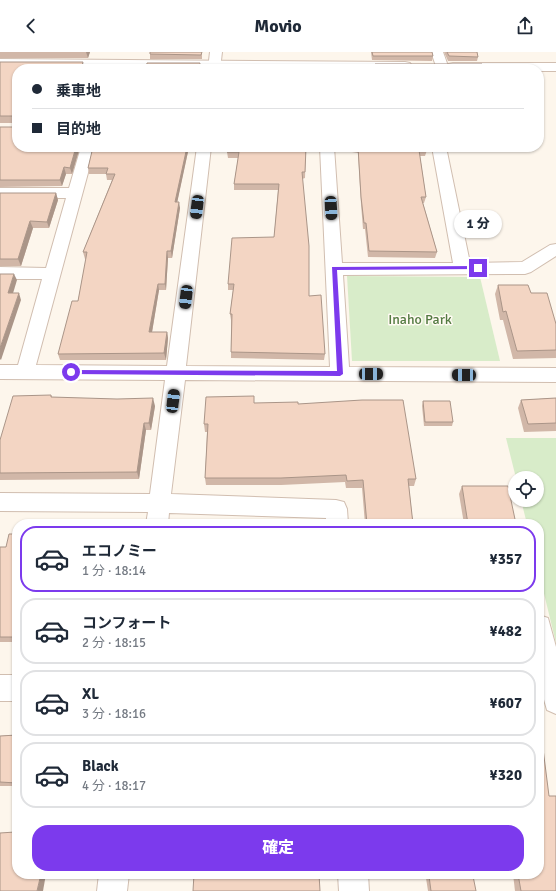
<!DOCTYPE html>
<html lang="ja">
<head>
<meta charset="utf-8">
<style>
  body { margin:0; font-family:Signika,"Noto Sans JP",sans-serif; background:#f6f6f7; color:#1f2937; height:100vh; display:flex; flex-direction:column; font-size:15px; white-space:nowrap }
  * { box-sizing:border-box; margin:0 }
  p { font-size:13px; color:#747a83 }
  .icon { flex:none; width:22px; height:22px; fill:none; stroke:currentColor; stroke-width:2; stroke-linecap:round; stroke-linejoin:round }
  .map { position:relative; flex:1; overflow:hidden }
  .panel { position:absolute; left:12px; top:467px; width:532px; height:360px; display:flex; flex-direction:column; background:#fff; border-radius:16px; box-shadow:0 1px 3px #0004 }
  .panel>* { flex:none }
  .guide { position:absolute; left:12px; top:12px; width:532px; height:88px; border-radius:16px; box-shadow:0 1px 3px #0004; display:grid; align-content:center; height:88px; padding:0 20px; background:#fff }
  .controls { position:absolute; left:508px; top:419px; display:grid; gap:8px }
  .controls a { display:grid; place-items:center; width:36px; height:36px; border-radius:50%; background:#fff; box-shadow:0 1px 3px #0004; font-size:20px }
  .end { position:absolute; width:18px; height:18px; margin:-9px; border:5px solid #7c3aed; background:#fff; box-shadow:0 0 0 2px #fff }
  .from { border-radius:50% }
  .bubble { position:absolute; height:28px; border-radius:14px; background:#fff; box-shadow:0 1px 3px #0004; font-size:13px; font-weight:800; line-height:28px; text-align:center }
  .car { position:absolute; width:12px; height:24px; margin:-12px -6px; border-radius:5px; box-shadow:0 0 3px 1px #0007; background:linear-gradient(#222 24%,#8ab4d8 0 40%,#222 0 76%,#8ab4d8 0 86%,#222 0) }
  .guide b { display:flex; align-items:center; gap:14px; height:38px; font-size:15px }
  .guide b+b { border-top:1px solid #e0e1e3 }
  .guide i { width:10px; height:10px; background:#1f2937 }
  ul { padding:7px 0 0; list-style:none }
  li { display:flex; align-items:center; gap:12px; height:66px; margin:0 8px 6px; padding:0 12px; border:2px solid #e0e1e3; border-radius:16px }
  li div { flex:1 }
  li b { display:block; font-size:15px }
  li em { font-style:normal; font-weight:800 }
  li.on { border-color:#7c3aed }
  li>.icon { width:36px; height:36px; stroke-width:1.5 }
  .primary-button { display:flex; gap:8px; margin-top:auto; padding:8px 20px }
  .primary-button a { flex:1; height:46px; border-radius:16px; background:#7c3aed; color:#fff; font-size:16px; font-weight:800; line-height:46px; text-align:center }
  header { display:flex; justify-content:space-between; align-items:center; height:52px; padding:0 20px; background:#fff; font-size:18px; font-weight:800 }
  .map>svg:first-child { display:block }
</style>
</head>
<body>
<header><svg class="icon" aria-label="back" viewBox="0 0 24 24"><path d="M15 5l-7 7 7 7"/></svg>Movio<svg class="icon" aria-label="share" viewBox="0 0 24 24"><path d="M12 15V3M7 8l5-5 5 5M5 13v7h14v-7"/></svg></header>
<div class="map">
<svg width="556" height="839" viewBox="0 0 556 839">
  <rect width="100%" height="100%" fill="#fdf6ec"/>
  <!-- green -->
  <g fill="#d8ecc9">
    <path d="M347,224L480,225L500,309H352Z"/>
    <path d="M506,386H556V591L539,521V472H527L521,448H537V426H516Z"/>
  </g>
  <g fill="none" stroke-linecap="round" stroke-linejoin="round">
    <defs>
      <g id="minor">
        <path d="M210,0H222L220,17H208Z"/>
        <path d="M431,0H443L448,14L447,17H437Z"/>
        <path d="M81,95H95L36,313L167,314L197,95H211L186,314L330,315L320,95H334L342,211H453L432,95H446L470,211L522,210L550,193L556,192V204L531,220L525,222L343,223L349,315L556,316V330L185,328L171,442L336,448L344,450L347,457L348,472H326V466L169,461L168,472H146L148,460L0,459V441L150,442L165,328L0,327V313H18L42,227H0V215L46,216L66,146H0V136H69Z"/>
        <path d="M539,563L548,566L556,595V662L547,658L539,630Z"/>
        <rect x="0" y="623" width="17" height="26"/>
        <path d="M99,822H129L127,839H97Z"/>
        <path d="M338,822H368L369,839H339Z"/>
      </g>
      <g id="tertiary">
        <path d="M0,7L405,10L410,11L412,14L409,17L0,15Z"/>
        <path d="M453,11H556V19H539V17H448L446,15L448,12Z"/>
      </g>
    </defs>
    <!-- minor casing -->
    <use href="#minor" stroke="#d1beb0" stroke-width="2"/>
    <!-- tertiary casing -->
    <use href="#tertiary" stroke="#d1beb0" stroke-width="2"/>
    <!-- minor -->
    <use href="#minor" fill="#fff" fill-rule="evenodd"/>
    <!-- tertiary -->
    <use href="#tertiary" fill="#fff" fill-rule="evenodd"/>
  </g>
  <!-- wall -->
  <g fill="#d1b7a8">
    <path d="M0,0H90L88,6H0Z"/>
    <path d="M202,0V7H150V2Z"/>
    <path d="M371,0H432L433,4L432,9L372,8Z"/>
    <path d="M444,0H477L478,5L477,9H448Z"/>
    <path d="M0,10H83L17,95H80L72,122H66L62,134L0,135V75H16V71H0Z"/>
    <path d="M93,95H189L177,150L180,156L172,206H168L166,238H159L152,280H167L168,286L166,308H60L58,302L78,249L86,207H85L83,200L112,128H107L106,122H89L88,116Z"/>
    <path d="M306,95L305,126L302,127L309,244L325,302L324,308L231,306V268L230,262L233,238H228V232L274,185L278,138H234V132L238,106H228L227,100Z"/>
    <path d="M352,95H426L427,98L425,104H420L426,145L424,151H423L437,200L435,206L368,205L365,177H363L361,152L358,101L352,100Z"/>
    <path d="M0,141H56L58,148L49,176H33L21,214H0Z"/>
    <path d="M498,233L531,241L556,272V306L513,307L503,268H500L495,242Z"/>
    <path d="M51,343L52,345L155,354L151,378H146L139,427L0,428V388Z"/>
    <path d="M556,346V379L524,380L518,356L521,348Z"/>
    <path d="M423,349L453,370L452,374H424L422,354Z"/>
    <path d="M254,351L298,352L416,427L414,434H409L413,472H365L362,436H346L345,430L281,433H206L205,426L207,380H205L204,372Z"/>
    <path d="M462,434L516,472H464L459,442Z"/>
    <path d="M17,482V590H0V495H6Z"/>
    <path d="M17,683V734H0V684Z"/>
    <path d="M513,822H539L556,839H515Z"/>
    <path d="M429,824L476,839H428L426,826Z"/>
  </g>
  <!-- shaded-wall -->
  <g fill="#aa9588">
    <path d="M86,0H90L88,6Z"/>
    <path d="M83,10L84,17H81Z"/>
    <path d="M76,95H80L72,122L70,116Z"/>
    <path d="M187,95H189L176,156L175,150Z"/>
    <path d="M64,115L66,122L62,134L60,128Z"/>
    <path d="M56,141L58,148L49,176L47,170Z"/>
    <path d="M179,150L180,156L172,206L171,199Z"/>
    <path d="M30,169L33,176L21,214L18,207Z"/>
    <path d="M167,199L168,206L166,238L165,232Z"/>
    <path d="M14,222L17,228L11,248L8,241Z"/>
    <path d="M158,232L159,238L151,286L149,280Z"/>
    <path d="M19,241L21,248L1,308L0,307V296Z"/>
    <path d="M167,280L168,286L166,308L164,301Z"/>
    <path d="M153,346L155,354L151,378L149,371Z"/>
    <path d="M144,371L146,378L139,427L137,420Z"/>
    <path d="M41,822H46L43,839H37Z"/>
  </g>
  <!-- building -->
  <g fill="#f3d5c3" stroke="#aa9588">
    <path d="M150,0H202L201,3L150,2Z"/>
    <path d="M372,0H432L433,4H373Z"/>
    <path d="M447,0H477L478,5L449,4Z"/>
    <path d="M0,10H83L81,17H17V95H76L70,116L64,115L60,128H0V75H16V64H0Z"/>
    <path d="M147,11H200L199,17H146Z"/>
    <path d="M375,12H482L484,17H376Z"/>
    <path d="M93,95H187L175,150H179L171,199H167L165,232H158L149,280H167L164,301L58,302L72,249H78L87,200H83L115,122H106L108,116H88Z"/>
    <path d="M228,95H306L305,120H302L309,194V244L321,243L325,302L231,300L232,262H230L234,232H228L232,186L274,185L279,132H234L239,100H227Z"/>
    <path d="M358,95H426L427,98H419L426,145H421L437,200L369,199L366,171H364L361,145Z"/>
    <path d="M0,141H56L47,170L30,169L18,207H0Z"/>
    <path d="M0,222H14L8,241H19L0,296Z"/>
    <path d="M498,233H528L531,241H547L556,272V298L517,299L506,259L503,260Z"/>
    <path d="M51,343V345L117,347L153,346L149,371H144L137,420L0,421V388L13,344Z"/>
    <path d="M254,344V351L298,350V352L362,348H403L416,427H408L413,472H367L363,428L347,429L346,423L281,426H205L208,372H204L206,345Z"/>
    <path d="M556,346V371L528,372L521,348Z"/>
    <path d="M423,349H450L453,370H425Z"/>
    <path d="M462,434H508L516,472H468Z"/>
    <path d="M9,482H17V585H0V495H6Z"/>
    <path d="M539,673H540L549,744H556V839H521L518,822H539Z"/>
    <path d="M17,683V731L0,730V684Z"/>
    <path d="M17,773V822H41L37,839H0V781L15,780Z"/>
    <path d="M194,822H319L320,839H193Z"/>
    <path d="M429,824H473L476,839H431Z"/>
  </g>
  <!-- route -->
  <path fill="#7c3aed" d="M478,214H480V217L337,218L343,322L340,324L71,322L68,320L71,318L337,319L332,215Z"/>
  <g text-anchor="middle" stroke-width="3" stroke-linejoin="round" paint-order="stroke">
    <!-- park labels -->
    <g font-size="14" fill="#537a41" stroke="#fffaf3">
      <text x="420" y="272">Inaho Park</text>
    </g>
  </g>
</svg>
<div class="controls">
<a><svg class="icon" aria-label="locate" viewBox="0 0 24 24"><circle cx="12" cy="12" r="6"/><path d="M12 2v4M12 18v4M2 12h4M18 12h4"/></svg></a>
</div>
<i class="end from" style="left:71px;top:320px"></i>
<i class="end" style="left:478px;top:216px"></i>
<div class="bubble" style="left:454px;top:158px;width:48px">1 分</div>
<i class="car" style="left:197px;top:155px;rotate:187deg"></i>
<i class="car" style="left:331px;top:156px;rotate:177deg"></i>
<i class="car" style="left:186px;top:245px;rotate:187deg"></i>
<i class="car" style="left:371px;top:322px;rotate:90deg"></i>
<i class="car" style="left:464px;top:323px;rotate:271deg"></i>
<i class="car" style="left:173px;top:349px;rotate:7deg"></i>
<div class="guide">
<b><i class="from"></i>乗車地</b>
<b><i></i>目的地</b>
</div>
<section class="panel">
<ul>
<li class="on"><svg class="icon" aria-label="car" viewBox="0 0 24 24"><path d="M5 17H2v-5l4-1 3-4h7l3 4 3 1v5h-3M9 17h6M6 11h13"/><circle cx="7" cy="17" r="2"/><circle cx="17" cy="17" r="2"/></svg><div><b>エコノミー</b><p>1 分 · 18:14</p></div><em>¥357</em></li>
<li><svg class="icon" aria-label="car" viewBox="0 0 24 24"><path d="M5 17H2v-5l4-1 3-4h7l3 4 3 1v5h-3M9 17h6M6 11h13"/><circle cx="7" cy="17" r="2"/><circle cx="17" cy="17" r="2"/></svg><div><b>コンフォート</b><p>2 分 · 18:15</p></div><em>¥482</em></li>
<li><svg class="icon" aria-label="car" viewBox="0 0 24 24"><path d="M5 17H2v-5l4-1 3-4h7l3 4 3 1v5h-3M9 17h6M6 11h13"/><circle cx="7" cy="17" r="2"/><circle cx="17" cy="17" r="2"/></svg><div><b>XL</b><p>3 分 · 18:16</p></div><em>¥607</em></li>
<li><svg class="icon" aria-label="car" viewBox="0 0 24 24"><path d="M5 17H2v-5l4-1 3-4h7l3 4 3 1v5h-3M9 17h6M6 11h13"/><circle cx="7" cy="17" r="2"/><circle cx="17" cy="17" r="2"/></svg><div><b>Black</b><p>4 分 · 18:17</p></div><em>¥320</em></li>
</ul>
<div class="primary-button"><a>確定</a></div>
</section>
</div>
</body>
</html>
